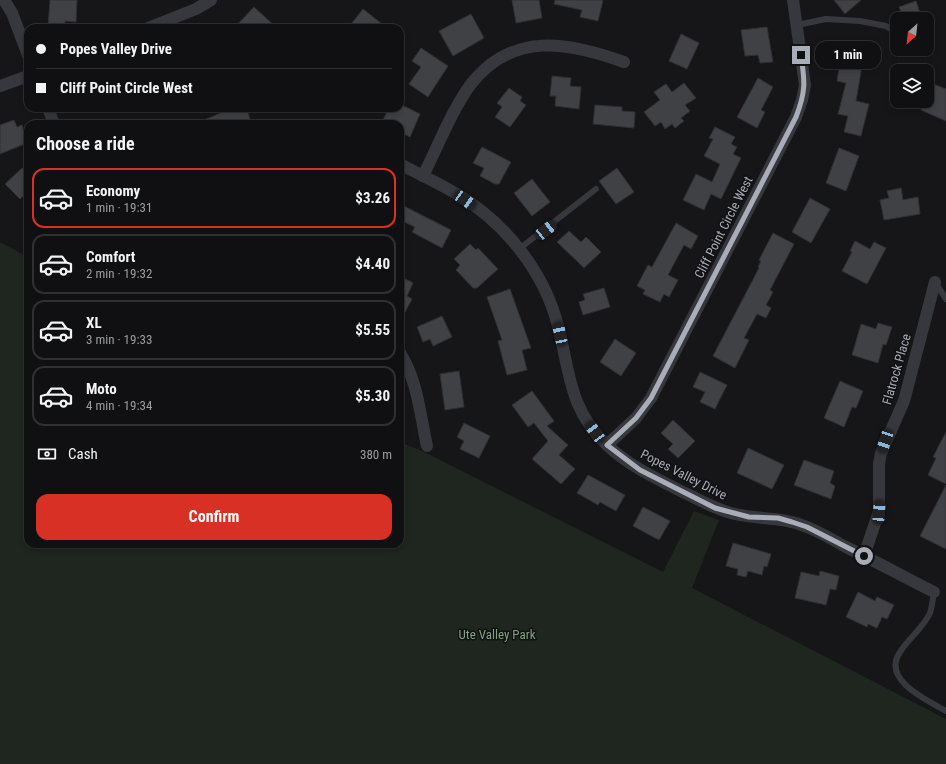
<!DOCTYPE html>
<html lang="en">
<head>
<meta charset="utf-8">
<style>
  body { margin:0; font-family:"Roboto Condensed",sans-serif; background:#1e1e20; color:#f1f3f6; height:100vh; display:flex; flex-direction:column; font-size:15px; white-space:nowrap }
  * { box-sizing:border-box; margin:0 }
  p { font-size:13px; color:#9c9d9f }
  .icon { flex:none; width:22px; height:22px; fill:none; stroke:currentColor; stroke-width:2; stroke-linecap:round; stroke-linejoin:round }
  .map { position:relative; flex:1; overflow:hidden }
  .side { position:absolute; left:24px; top:120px; width:380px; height:428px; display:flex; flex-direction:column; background:#101012; border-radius:12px; box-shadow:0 2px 6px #0003,0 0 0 1px #303032 }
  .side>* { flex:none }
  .hud { position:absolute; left:24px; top:24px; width:380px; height:88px; border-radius:12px; box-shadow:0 2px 6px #0003,0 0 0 1px #303032; display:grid; align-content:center; height:88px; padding:0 12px; background:#101012 }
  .needle { width:26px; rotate:207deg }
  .fabs { position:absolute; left:890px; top:12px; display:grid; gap:8px }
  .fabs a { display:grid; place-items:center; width:44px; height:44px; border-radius:8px; background:#101012; box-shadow:0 2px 6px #0003,0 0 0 1px #303032; font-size:20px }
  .end { position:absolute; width:18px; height:18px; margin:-9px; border:5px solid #a8adb8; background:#111; box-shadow:0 0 0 2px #111 }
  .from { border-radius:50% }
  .bubble { position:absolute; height:28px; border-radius:12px; background:#101012; box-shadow:0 2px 6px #0003,0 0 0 1px #303032; font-size:13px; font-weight:700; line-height:28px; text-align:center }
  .car { position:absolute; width:12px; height:24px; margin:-12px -6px; border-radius:5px; box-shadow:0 0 3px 1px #0007; background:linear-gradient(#222 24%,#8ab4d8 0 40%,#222 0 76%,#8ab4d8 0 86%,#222 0) }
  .hud b { display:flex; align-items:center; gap:14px; height:38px; font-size:15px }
  .hud b+b { border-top:1px solid #303032 }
  .hud i { width:10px; height:10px; background:#f1f3f6 }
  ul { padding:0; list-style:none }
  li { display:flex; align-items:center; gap:12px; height:60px; margin:0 8px 6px; padding:0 4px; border:2px solid #303032; border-radius:12px }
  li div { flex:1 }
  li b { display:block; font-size:15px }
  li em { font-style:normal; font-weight:700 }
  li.on { border-color:#d93025 }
  li>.icon { width:36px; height:36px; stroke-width:1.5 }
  h2 { padding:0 12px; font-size:18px; line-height:48px }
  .pay { display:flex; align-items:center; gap:10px; height:44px; padding:0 12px; font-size:15px }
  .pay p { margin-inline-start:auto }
  .primary-button { display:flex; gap:8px; margin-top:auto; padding:8px 12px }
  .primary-button a { flex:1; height:46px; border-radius:12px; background:#d93025; color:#fff; font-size:16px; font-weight:700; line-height:46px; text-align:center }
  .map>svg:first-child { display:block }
</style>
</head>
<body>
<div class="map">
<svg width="946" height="764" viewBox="0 0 946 764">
  <rect width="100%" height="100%" fill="#161618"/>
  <!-- green -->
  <path fill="#1e261f" d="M0,242L28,257V544H400V442L422,451L663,572L694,511L719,520L692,588L946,719V764H0Z"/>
  <!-- building -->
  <g fill="#404145" stroke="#303034">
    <path d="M50,0H77L76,22L65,21V27L48,26Z"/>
    <path d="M512,0H539L542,18L516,23Z"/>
    <path d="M555,0H603L598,21L580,17L582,10L554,4Z"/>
    <path d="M834,0H861L845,14Z"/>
    <path d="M916,1L922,19H904L899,7Z"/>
    <path d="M254,7L277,28H234Z"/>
    <path d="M363,9L387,28H348Z"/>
    <path d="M471,14L484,38L453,56L439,31Z"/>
    <path d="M767,27L773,62L760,63L758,55L745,56L741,30Z"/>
    <path d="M681,34L699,43L687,69L669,61Z"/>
    <path d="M834,42L865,48L856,101L869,104L861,136L844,132L848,116L838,114L846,83L837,81L840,62L831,61Z"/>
    <path d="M421,48L448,66L428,97L409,84L421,67L412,61Z"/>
    <path d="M552,76L571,78L570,86L581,87L579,109L555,106L556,96H550Z"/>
    <path d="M758,78L773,87L761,110L765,112L757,128L737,117Z"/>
    <path d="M684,83L696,98L685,105L690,111L681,118L684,121L675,128L672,124L665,129L661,122L655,126L644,112L660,100L654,92L666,84L672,92Z"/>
    <path d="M933,84L946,89V121L921,110L925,101H927Z"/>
    <path d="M509,88L522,97L520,101L526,105L510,127L495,117L502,107L497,103Z"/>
    <path d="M400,104L420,114L410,137L400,132V124H381L389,108H400Z"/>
    <path d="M595,105L622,107V111L635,112L634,128L593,124Z"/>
    <path d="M232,108H247L250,120L242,124H195Z"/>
    <path d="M14,120L17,127L22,125L27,143L0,154V125Z"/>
    <path d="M715,127L735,137L731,144L737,147L733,154L741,158L721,199L711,194L704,210L683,200L696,174L712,182L720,164L704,156L713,139L709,138Z"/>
    <path d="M482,147L511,162L499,184H495L480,176L484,168L473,163Z"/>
    <path d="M839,148L859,156L846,191L826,183Z"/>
    <path d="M22,168L28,173V192L20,199L5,184Z"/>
    <path d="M617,168L634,192L616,204L599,181Z"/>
    <path d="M532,179L550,202L532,216L514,193Z"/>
    <path d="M901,188L903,200L918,197L920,214L884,220L880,200L889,198L887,191Z"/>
    <path d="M810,198L830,209L811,243L792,232Z"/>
    <path d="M400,204L451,230L442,248L412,232L415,227L400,220Z"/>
    <path d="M676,223L698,236L691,249L684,245L668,275L678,280L669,297L664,294L660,302L643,294L645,290L637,286L648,265L652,267Z"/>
    <path d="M569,231L581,242L586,237L601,252L584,268L557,242Z"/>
    <path d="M773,233L794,244L770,290L773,292L766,305L771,308L766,318L757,314L744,338L749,340L735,368L713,356L759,268L758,267L761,261L759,260Z"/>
    <path d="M855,241L870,249L874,242L886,248L867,284L842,271L852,252L850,251Z"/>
    <path d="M470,244L476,250L478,248L498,269L477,288H473L456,270L460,265L454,259Z"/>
    <path d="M400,276L413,283L407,296L412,299L400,322Z"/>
    <path d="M604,288L610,307L583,315L579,302L585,300L583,294Z"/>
    <path d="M510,289L531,348L522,350L527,370L507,375L498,341L502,340L487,297Z"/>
    <path d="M442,316L452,337L433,346L430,339L423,342L417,327Z"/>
    <path d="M878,323L892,327L886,345L883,344L878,363L852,355L861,324L876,329Z"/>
    <path d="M615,339L636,353L621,376L600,362Z"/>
    <path d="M459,371L464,407L445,410L440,374Z"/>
    <path d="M700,372L727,385L715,409L700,402L705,392L693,387Z"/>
    <path d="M840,381L863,391L856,408L852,407L844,427L824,418Z"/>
    <path d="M532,391L554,421L547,426L568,445L559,455L575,469L561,484L532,459L548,441L534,423L528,427L512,405Z"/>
    <path d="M673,420L695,441L678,458L668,449L673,444L661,433Z"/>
    <path d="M464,423L490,436L479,458L460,449L464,441L457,437Z"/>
    <path d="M946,432V484L928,475L936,458L933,457Z"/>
    <path d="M748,448L784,465L772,489L737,473Z"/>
    <path d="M804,460L834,471L830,483L835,486L831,499L794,485Z"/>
    <path d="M588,475L625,495L616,511L600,502L598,505L577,493Z"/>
    <path d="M946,485V549L920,536Z"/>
    <path d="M643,507L670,521L659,540L633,526Z"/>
    <path d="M733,543L771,554L767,567L764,566L762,575L748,571L746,577L737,575L738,569L726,566Z"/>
    <path d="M820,571L839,576L836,590L830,589L826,605L795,598L801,572L819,576Z"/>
    <path d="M858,592L875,601L877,597L894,605L887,619L882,617L877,628L868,624L867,627L846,617Z"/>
  </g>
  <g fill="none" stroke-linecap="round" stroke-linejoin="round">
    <!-- lane -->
    <g stroke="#37383d" stroke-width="6">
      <path d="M797,25L826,19L860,21L886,26L892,30L897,39"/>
      <path d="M519,249L596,189"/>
      <path d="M935,282L946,299"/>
      <path d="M934,592C933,598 932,607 930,613C923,628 909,638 900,652C881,680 927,700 946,711"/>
    </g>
    <!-- street -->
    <g stroke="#37383d" stroke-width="12">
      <path d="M4,0L12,13L28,55"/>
      <path d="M148,28L196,9L211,0"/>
      <path d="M0,86L28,76"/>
      <path d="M48,108L54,124"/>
      <path d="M400,164C418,174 437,182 455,193C504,221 544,271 558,326C570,372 569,410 607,445C629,466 657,479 685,493C700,500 715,509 731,513C756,520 782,516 807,527C820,532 833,540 846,547C875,561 904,577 934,592"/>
      <path d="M423,176C437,148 453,108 471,84C513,31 568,42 624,62"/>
      <path d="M400,353C418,381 420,415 427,446"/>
      <path d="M607,445L636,418L651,398L796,117L802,100L805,85L793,0"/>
      <path d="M864,556L879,511V464L881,453L904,401L935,282"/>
    </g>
  </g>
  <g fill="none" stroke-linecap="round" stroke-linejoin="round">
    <!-- route -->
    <path stroke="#a8adb8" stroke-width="5" d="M801,55C805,82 806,91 796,117L651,398L636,418L607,445L640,470L715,508L749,517L778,518L792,522L807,527L864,556"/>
  </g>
  <g text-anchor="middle" stroke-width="3" stroke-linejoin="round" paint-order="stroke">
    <!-- street labels -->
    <g font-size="13" fill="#a8adb8" stroke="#111113">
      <text transform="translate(723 227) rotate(-63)" y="5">Cliff Point Circle West</text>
      <text transform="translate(896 369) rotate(-74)" y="5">Flatrock Place</text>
      <text transform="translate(684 474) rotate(27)" y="5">Popes Valley Drive</text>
    </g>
    <!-- park labels -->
    <g font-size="13" fill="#7fa381" stroke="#111113">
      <text x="497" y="639">Ute Valley Park</text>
    </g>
  </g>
</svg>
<div class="fabs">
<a><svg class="needle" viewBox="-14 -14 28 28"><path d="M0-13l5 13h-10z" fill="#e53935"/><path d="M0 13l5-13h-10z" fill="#9c9d9f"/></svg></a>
<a><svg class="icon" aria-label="layers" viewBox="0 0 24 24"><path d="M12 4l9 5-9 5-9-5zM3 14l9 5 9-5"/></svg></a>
</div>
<i class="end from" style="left:864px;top:556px"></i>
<i class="end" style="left:801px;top:55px"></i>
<div class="bubble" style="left:815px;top:41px;width:66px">1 min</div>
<i class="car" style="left:465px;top:200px;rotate:124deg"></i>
<i class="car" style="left:546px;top:230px;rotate:52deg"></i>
<i class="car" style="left:560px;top:334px;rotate:348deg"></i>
<i class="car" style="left:595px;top:432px;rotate:324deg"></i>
<i class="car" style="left:885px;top:441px;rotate:198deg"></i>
<i class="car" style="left:879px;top:512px;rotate:4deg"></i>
<div class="hud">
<b><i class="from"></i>Popes Valley Drive</b>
<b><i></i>Cliff Point Circle West</b>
</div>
<section class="side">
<h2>Choose a ride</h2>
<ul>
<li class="on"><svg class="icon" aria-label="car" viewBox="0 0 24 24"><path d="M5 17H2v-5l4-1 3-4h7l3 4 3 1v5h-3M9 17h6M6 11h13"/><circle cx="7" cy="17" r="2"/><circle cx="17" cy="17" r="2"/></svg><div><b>Economy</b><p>1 min · 19:31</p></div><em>$3.26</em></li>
<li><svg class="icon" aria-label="car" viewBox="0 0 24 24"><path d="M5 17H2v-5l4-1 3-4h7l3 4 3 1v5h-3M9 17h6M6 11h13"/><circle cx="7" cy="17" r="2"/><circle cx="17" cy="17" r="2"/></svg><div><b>Comfort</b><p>2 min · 19:32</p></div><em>$4.40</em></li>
<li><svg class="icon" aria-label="car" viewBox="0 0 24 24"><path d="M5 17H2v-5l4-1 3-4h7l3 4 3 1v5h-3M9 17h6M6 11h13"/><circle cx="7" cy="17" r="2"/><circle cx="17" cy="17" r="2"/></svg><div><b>XL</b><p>3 min · 19:33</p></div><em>$5.55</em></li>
<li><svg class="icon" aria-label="car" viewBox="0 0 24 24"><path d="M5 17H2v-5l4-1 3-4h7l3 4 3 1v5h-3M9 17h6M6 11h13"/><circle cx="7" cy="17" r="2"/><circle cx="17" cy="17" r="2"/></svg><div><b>Moto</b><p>4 min · 19:34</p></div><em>$5.30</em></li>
</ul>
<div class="pay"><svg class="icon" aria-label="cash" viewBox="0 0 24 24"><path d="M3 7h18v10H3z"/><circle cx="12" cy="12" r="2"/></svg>Cash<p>380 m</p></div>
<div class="primary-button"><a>Confirm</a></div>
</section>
</div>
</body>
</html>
